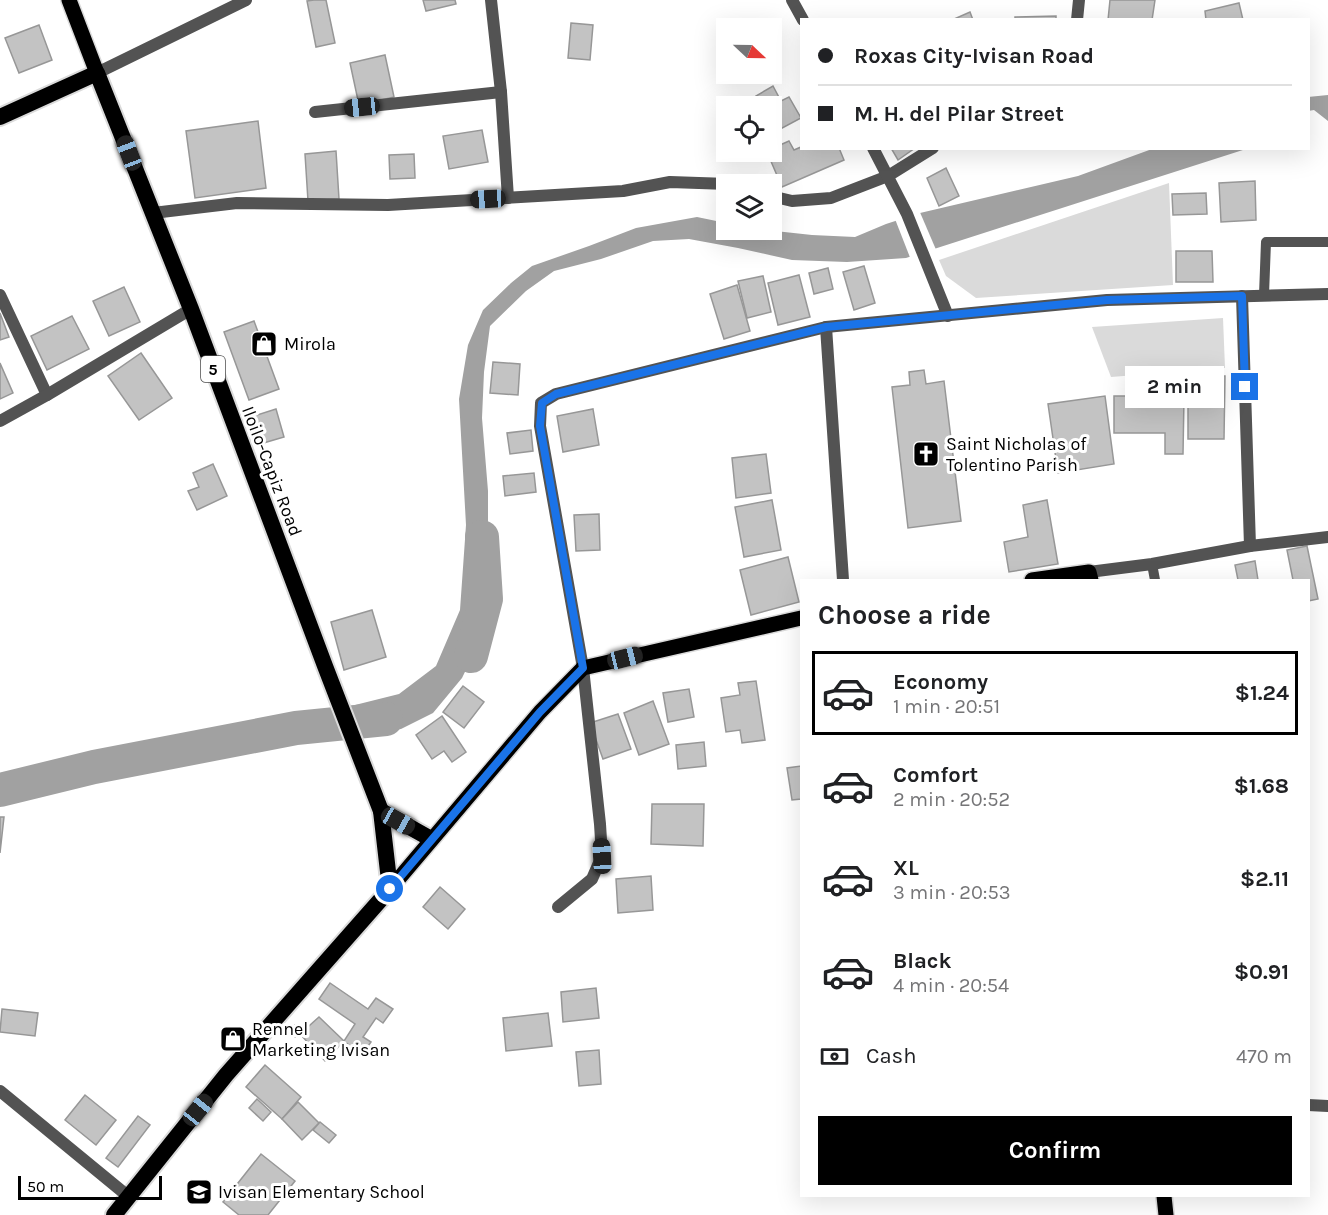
<!DOCTYPE html>
<html lang="en">
<head>
<meta charset="utf-8">
<style>
  body { margin:0; font-family:Karla,sans-serif; background:#f2f2f2; color:#202124; height:100vh; display:flex; flex-direction:column; font-size:22px; white-space:nowrap }
  * { box-sizing:border-box; margin:0 }
  p { font-size:20px; color:#757577 }
  .icon { flex:none; width:33px; height:33px; fill:none; stroke:currentColor; stroke-width:2; stroke-linecap:round; stroke-linejoin:round }
  .map { position:relative; flex:1; overflow:hidden }
  .sheet { position:absolute; left:800px; top:579px; width:510px; height:618px; display:flex; flex-direction:column; background:#fff; border-radius:0px; box-shadow:0 6px 24px #0002 }
  .sheet>* { flex:none }
  .hud { position:absolute; left:800px; top:18px; width:510px; height:132px; border-radius:0px; box-shadow:0 6px 24px #0002; display:grid; align-content:center; height:132px; padding:0 18px; background:#fff }
  .needle { width:39px; rotate:112deg }
  .controls { position:absolute; left:716px; top:18px; display:grid; gap:12px }
  .controls a { display:grid; place-items:center; width:66px; height:66px; border-radius:0px; background:#fff; box-shadow:0 6px 24px #0002; font-size:30px }
  .scale { position:absolute; left:18px; bottom:15px; width:144px; box-sizing:border-box; padding-left:6px; border:3px solid #000; border-top:0; font-size:16px; line-height:21px; white-space:nowrap; color:#000; -webkit-text-stroke:4px #fff; paint-order:stroke }
  .end { position:absolute; width:27px; height:27px; margin:-14px; border:8px solid #1a73e8; background:#fff; box-shadow:0 0 0 3px #fff }
  .from { border-radius:50% }
  .bubble { position:absolute; height:42px; border-radius:0px; background:#fff; box-shadow:0 6px 24px #0002; font-size:20px; font-weight:700; line-height:42px; text-align:center }
  .car { position:absolute; width:18px; height:36px; margin:-18px -9px; border-radius:8px; box-shadow:0 0 4px 2px #0007; background:linear-gradient(#222 24%,#8ab4d8 0 40%,#222 0 76%,#8ab4d8 0 86%,#222 0) }
  .hud b { display:flex; align-items:center; gap:21px; height:57px; font-size:22px }
  .hud b+b { border-top:2px solid #e0e0e0 }
  .hud i { width:15px; height:15px; background:#202124 }
  ul { padding:0; list-style:none }
  li { display:flex; align-items:center; gap:18px; height:84px; margin:0 12px 9px; padding:0 6px; border:3px solid transparent; border-radius:0px }
  li div { flex:1 }
  li b { display:block; font-size:22px }
  li em { font-style:normal; font-weight:700 }
  li.selected { border-color:#000 }
  li>.icon { width:54px; height:54px; stroke-width:1.5 }
  h2 { padding:0 18px; font-size:27px; line-height:72px }
  .pay { display:flex; align-items:center; gap:15px; height:66px; padding:0 18px; font-size:22px }
  .pay p { margin-inline-start:auto }
  .cta { display:flex; gap:12px; margin-top:auto; padding:12px 18px }
  .cta a { flex:1; height:69px; border-radius:0px; background:#000; color:#fff; font-size:24px; font-weight:700; line-height:69px; text-align:center }
  .map>svg:first-child { display:block }
</style>
</head>
<body>
<div class="map">
<svg width="1328" height="1215" viewBox="0 0 1328 1215">
  <rect width="100%" height="100%" fill="#fff"/>
  <!-- green -->
  <g fill="#dadada">
    <path d="M1169,183L1173,285L976,298L946,276L939,260Z"/>
    <path d="M1223,318L1225,368L1111,377L1092,327Z"/>
  </g>
  <!-- water -->
  <g fill="#a1a1a1">
    <path d="M1328,95V121L1314,110L1308,111V97Z"/>
    <path d="M1152,149H1246L906,258L847,262L792,260L738,248L689,239L653,241L601,259L554,271L526,291L490,326L484,372L482,418L488,491V548L480,641L462,678L433,713L401,729L359,735L347,707L399,694L436,666L460,610L466,525L459,399L468,345L483,310L511,283L532,266L589,246L636,228L697,217L726,223V230H766L812,235L855,237L886,224L920,213L1078,176Z"/>
  </g>
  <!-- pier -->
  <path fill="#fff" d="M919,210L937,252L911,260L895,219Z"/>
  <g fill="none" stroke-linecap="round" stroke-linejoin="round">
    <!-- river -->
    <g stroke="#a1a1a1" stroke-width="34">
      <path d="M471,656L486,599L482,537"/>
      <path d="M0,790L94,767L296,728L386,719"/>
    </g>
  </g>
  <!-- building -->
  <g fill="#c3c3c3" stroke="#979797" stroke-width="1.5">
    <path d="M314,0H326L335,43L316,47L307,1Z"/>
    <path d="M423,0H455L456,4L426,11Z"/>
    <path d="M1110,0H1155L1152,20H1108Z"/>
    <path d="M1239,3L1243,20H1206L1205,11Z"/>
    <path d="M970,12L973,20H952Z"/>
    <path d="M1056,16V20H1015V17Z"/>
    <path d="M571,23L593,25L590,60L568,58Z"/>
    <path d="M39,25L52,60L19,73L5,38Z"/>
    <path d="M385,55L394,97L359,105L350,63Z"/>
    <path d="M773,86L781,101L789,97L801,118L771,134V106H754L760,103L756,96Z"/>
    <path d="M258,121L266,188L195,198L186,131Z"/>
    <path d="M482,130L488,162L449,169L443,136Z"/>
    <path d="M789,141L794,150L801,147V148H839L844,160L782,187L767,152H771V149Z"/>
    <path d="M891,148H915L898,160Z"/>
    <path d="M336,151L339,199L308,201L305,154Z"/>
    <path d="M414,154L415,178L390,179L389,155Z"/>
    <path d="M946,168L959,196L939,206L927,178Z"/>
    <path d="M1255,181L1256,220L1221,222L1219,183Z"/>
    <path d="M1206,193L1207,214L1173,215L1172,194Z"/>
    <path d="M1176,251H1212L1213,282H1176Z"/>
    <path d="M864,266L875,303L854,310L843,272Z"/>
    <path d="M828,268L833,289L814,294L809,273Z"/>
    <path d="M799,275L810,317L778,325L768,283Z"/>
    <path d="M763,276L771,312L747,318L738,281Z"/>
    <path d="M737,285L750,331L724,339L710,294Z"/>
    <path d="M124,287L140,322L109,336L93,301Z"/>
    <path d="M0,313L9,337L0,340Z"/>
    <path d="M72,316L89,349L47,370L31,336Z"/>
    <path d="M254,321L279,389L249,400L224,332Z"/>
    <path d="M141,353L172,398L139,420L108,376Z"/>
    <path d="M493,362L520,364L518,395L490,393Z"/>
    <path d="M0,363L13,393L0,399Z"/>
    <path d="M924,370L926,384L944,381L961,521L908,528L892,387L910,385L909,372Z"/>
    <path d="M1188,376H1225L1224,439H1188Z"/>
    <path d="M1139,390H1158V398H1184L1183,454H1165V433H1114V396H1138Z"/>
    <path d="M1105,396L1114,464L1058,473L1048,404Z"/>
    <path d="M276,409L284,437L260,444L251,417Z"/>
    <path d="M593,409L599,445L563,452L557,416Z"/>
    <path d="M531,430L533,451L510,454L507,433Z"/>
    <path d="M766,454L771,493L736,498L732,458Z"/>
    <path d="M213,464L227,496L197,510L188,491L199,487L193,473Z"/>
    <path d="M534,473L536,492L505,496L503,476Z"/>
    <path d="M772,500L781,550L744,557L735,507Z"/>
    <path d="M1047,500L1058,564L1009,572L1004,542L1028,537L1023,505Z"/>
    <path d="M599,514L600,550L576,551L574,515Z"/>
    <path d="M1307,546L1318,599L1308,601V580H1293L1287,550Z"/>
    <path d="M788,557L799,602L751,615L740,570Z"/>
    <path d="M1255,561L1258,580H1238L1235,565Z"/>
    <path d="M372,610L386,657L344,670L331,622Z"/>
    <path d="M756,681L765,740L742,743L740,730L726,732L721,698L740,695L738,683Z"/>
    <path d="M463,686L484,702L464,728L443,712Z"/>
    <path d="M689,689L694,717L668,722L663,693Z"/>
    <path d="M653,701L669,744L639,755L624,713Z"/>
    <path d="M618,714L631,749L603,759L590,723Z"/>
    <path d="M442,716L466,752L452,762L444,751L432,759L416,735Z"/>
    <path d="M704,742L706,766L678,769L676,745Z"/>
    <path d="M801,766V799L792,800L787,768Z"/>
    <path d="M652,804H704L703,846L651,844Z"/>
    <path d="M0,817H4L0,853Z"/>
    <path d="M651,876L653,910L618,913L616,879Z"/>
    <path d="M440,887L465,909L448,929L423,907Z"/>
    <path d="M330,983L368,1009L376,998L393,1009L383,1023L376,1018L363,1037L371,1042L362,1055L344,1041L355,1024L319,999Z"/>
    <path d="M596,988L599,1018L563,1022L561,992Z"/>
    <path d="M2,1009L38,1013L35,1036L0,1032Z"/>
    <path d="M548,1013L552,1046L506,1051L503,1018Z"/>
    <path d="M319,1017L344,1041L325,1061L300,1034Z"/>
    <path d="M295,1025L301,1031L295,1037L289,1031Z"/>
    <path d="M599,1050L601,1084L579,1086L576,1052Z"/>
    <path d="M265,1065L301,1097L282,1119L246,1087Z"/>
    <path d="M85,1095L116,1120L96,1145L65,1120Z"/>
    <path d="M257,1099L271,1112L263,1121L249,1108Z"/>
    <path d="M298,1102L319,1123L302,1140L282,1119Z"/>
    <path d="M138,1116L150,1125L118,1167L106,1158Z"/>
    <path d="M320,1122L336,1135L329,1143L313,1130Z"/>
    <path d="M261,1154L295,1181L268,1215H239L223,1202Z"/>
  </g>
  <g fill="none" stroke-linecap="round" stroke-linejoin="round">
    <defs>
      <g id="primary">
        <path d="M69,0L97,73"/>
        <path d="M1032,580L1089,572L1091,580"/>
        <path d="M390,889L540,712L583,668L801,618"/>
        <path d="M1164,1196L1166,1215"/>
      </g>
      <g id="trunk">
        <path d="M0,117L97,73L191,309L325,666L381,811L390,889L226,1075L114,1215"/>
        <path d="M381,811L431,839"/>
      </g>
    </defs>
    <!-- primary casing -->
    <use href="#primary" stroke="#dbdbdb" stroke-width="18"/>
    <!-- trunk casing -->
    <use href="#trunk" stroke="#dbdbdb" stroke-width="20"/>
    <!-- service -->
    <g stroke="#535353" stroke-width="10">
      <path d="M1264,295L1266,242H1328"/>
      <path d="M1152,564L1155,580"/>
    </g>
    <!-- minor -->
    <g stroke="#535353" stroke-width="12">
      <path d="M491,0L501,92L508,198"/>
      <path d="M1077,20L1079,0"/>
      <path d="M97,73L246,0"/>
      <path d="M315,112L501,92"/>
      <path d="M771,196L792,201L831,198L888,176L933,148"/>
      <path d="M153,213L237,203L388,205L623,191L670,182L728,184"/>
      <path d="M0,295L47,395"/>
      <path d="M1242,296L1250,546"/>
      <path d="M826,327L843,580"/>
      <path d="M0,421L47,395L191,309"/>
      <path d="M558,907L592,879L602,856L600,824L583,668"/>
      <path d="M0,1091L129,1197"/>
      <path d="M1308,1105L1328,1106"/>
    </g>
    <!-- tertiary -->
    <g stroke="#535353" stroke-width="12">
      <path d="M792,0L803,20"/>
      <path d="M873,148L907,214L948,316"/>
      <path d="M1089,572L1152,564L1250,546L1328,537"/>
      <path d="M583,668L540,426L541,403L556,394L826,327L1107,300L1328,294"/>
    </g>
    <!-- primary -->
    <use href="#primary" stroke="#000" stroke-width="15"/>
    <!-- trunk -->
    <use href="#trunk" stroke="#000" stroke-width="16"/>
  </g>
  <g fill="none" stroke-linecap="round" stroke-linejoin="round">
    <!-- route -->
    <path stroke="#1a73e8" stroke-width="8" d="M390,889L540,712L583,668L540,426L542,403L556,394L826,327L1107,300L1242,296L1245,387"/>
  </g>
  <!-- icons -->
  <defs>
    <symbol id="shop-square" viewBox="-11 -11 22 22"><rect x="-9" y="-9" width="18" height="18" rx="4" fill="#000" stroke="#fff"/><path d="M-5-2.5h2.3a2.7 3.5 0 0 1 5.4 0H5L5.5 6h-11ZM-1.5-2.5h3a1.5 2.3 0 0 0-3 0Z" fill="#fff"/></symbol>
    <symbol id="church-square" viewBox="-11 -11 22 22"><rect x="-9" y="-9" width="18" height="18" rx="4" fill="#000" stroke="#fff"/><path d="M-1.2-6h2.4v3.5h3.3v2.4h-3.3V6h-2.4V-.1h-3.3v-2.4h3.3Z" fill="#fff"/></symbol>
    <symbol id="school-square" viewBox="-11 -11 22 22"><rect x="-9" y="-9" width="18" height="18" rx="4" fill="#000" stroke="#fff"/><path d="M0-5L7-2L0 1L-7-2ZM-4 1L0 2.5L4 1V4Q0 6-4 4Z" fill="#fff"/></symbol>
  </defs>
  <g fill-rule="evenodd">
    <use href="#shop-square" x="249" y="329" width="30" height="30"/>
    <use href="#church-square" x="911" y="439" width="30" height="30"/>
    <use href="#shop-square" x="218" y="1024" width="30" height="30"/>
    <use href="#school-square" x="184" y="1177" width="30" height="30"/>
  </g>
  <g text-anchor="middle" stroke-width="6" stroke-linejoin="round" paint-order="stroke">
    <!-- shield labels -->
    <rect fill="#fff" stroke="#4c4c4c" stroke-width="1.5" x="201" y="356" width="24" height="26" rx="4.5"/>
    <g font-size="16" font-weight="bold" fill="#000">
      <text x="213" y="375">5</text>
    </g>
    <!-- poi labels -->
    <g font-size="18" fill="#000" stroke="#fff" text-anchor="start">
      <text x="284" y="350">Mirola</text>
      <text x="946" y="450">Saint Nicholas of<tspan x="946" dy="21">Tolentino Parish</tspan></text>
      <text x="252" y="1035">Rennel<tspan x="252" dy="21">Marketing Ivisan</tspan></text>
      <text x="218" y="1198">Ivisan Elementary School</text>
    </g>
    <!-- street labels -->
    <g font-size="18" fill="#000" stroke="#fff">
      <text transform="translate(272 471) rotate(69)" y="6">Iloilo-Capiz Road</text>
    </g>
  </g>
</svg>
<div class="controls">
<a><svg class="needle" viewBox="-14 -14 28 28"><path d="M0-13l5 13h-10z" fill="#e53935"/><path d="M0 13l5-13h-10z" fill="#757577"/></svg></a>
<a><svg class="icon" aria-label="locate" viewBox="0 0 24 24"><circle cx="12" cy="12" r="6"/><path d="M12 2v4M12 18v4M2 12h4M18 12h4"/></svg></a>
<a><svg class="icon" aria-label="layers" viewBox="0 0 24 24"><path d="M12 4l9 5-9 5-9-5zM3 14l9 5 9-5"/></svg></a>
</div>
<div class="scale">50 m</div>
<i class="end from" style="left:390px;top:889px"></i>
<i class="end" style="left:1245px;top:387px"></i>
<div class="bubble" style="left:1125px;top:366px;width:99px">2 min</div>
<i class="car" style="left:362px;top:107px;rotate:264deg"></i>
<i class="car" style="left:129px;top:153px;rotate:339deg"></i>
<i class="car" style="left:488px;top:199px;rotate:267deg"></i>
<i class="car" style="left:625px;top:658px;rotate:76deg"></i>
<i class="car" style="left:398px;top:821px;rotate:119deg"></i>
<i class="car" style="left:602px;top:856px;rotate:357deg"></i>
<i class="car" style="left:198px;top:1110px;rotate:39deg"></i>
<div class="hud">
<b><i class="from"></i>Roxas City-Ivisan Road</b>
<b><i></i>M. H. del Pilar Street</b>
</div>
<section class="sheet">
<h2>Choose a ride</h2>
<ul>
<li class="selected"><svg class="icon" aria-label="car" viewBox="0 0 24 24"><path d="M5 17H2v-5l4-1 3-4h7l3 4 3 1v5h-3M9 17h6M6 11h13"/><circle cx="7" cy="17" r="2"/><circle cx="17" cy="17" r="2"/></svg><div><b>Economy</b><p>1 min · 20:51</p></div><em>$1.24</em></li>
<li><svg class="icon" aria-label="car" viewBox="0 0 24 24"><path d="M5 17H2v-5l4-1 3-4h7l3 4 3 1v5h-3M9 17h6M6 11h13"/><circle cx="7" cy="17" r="2"/><circle cx="17" cy="17" r="2"/></svg><div><b>Comfort</b><p>2 min · 20:52</p></div><em>$1.68</em></li>
<li><svg class="icon" aria-label="car" viewBox="0 0 24 24"><path d="M5 17H2v-5l4-1 3-4h7l3 4 3 1v5h-3M9 17h6M6 11h13"/><circle cx="7" cy="17" r="2"/><circle cx="17" cy="17" r="2"/></svg><div><b>XL</b><p>3 min · 20:53</p></div><em>$2.11</em></li>
<li><svg class="icon" aria-label="car" viewBox="0 0 24 24"><path d="M5 17H2v-5l4-1 3-4h7l3 4 3 1v5h-3M9 17h6M6 11h13"/><circle cx="7" cy="17" r="2"/><circle cx="17" cy="17" r="2"/></svg><div><b>Black</b><p>4 min · 20:54</p></div><em>$0.91</em></li>
</ul>
<div class="pay"><svg class="icon" aria-label="cash" viewBox="0 0 24 24"><path d="M3 7h18v10H3z"/><circle cx="12" cy="12" r="2"/></svg>Cash<p>470 m</p></div>
<div class="cta"><a>Confirm</a></div>
</section>
</div>
</body>
</html>
